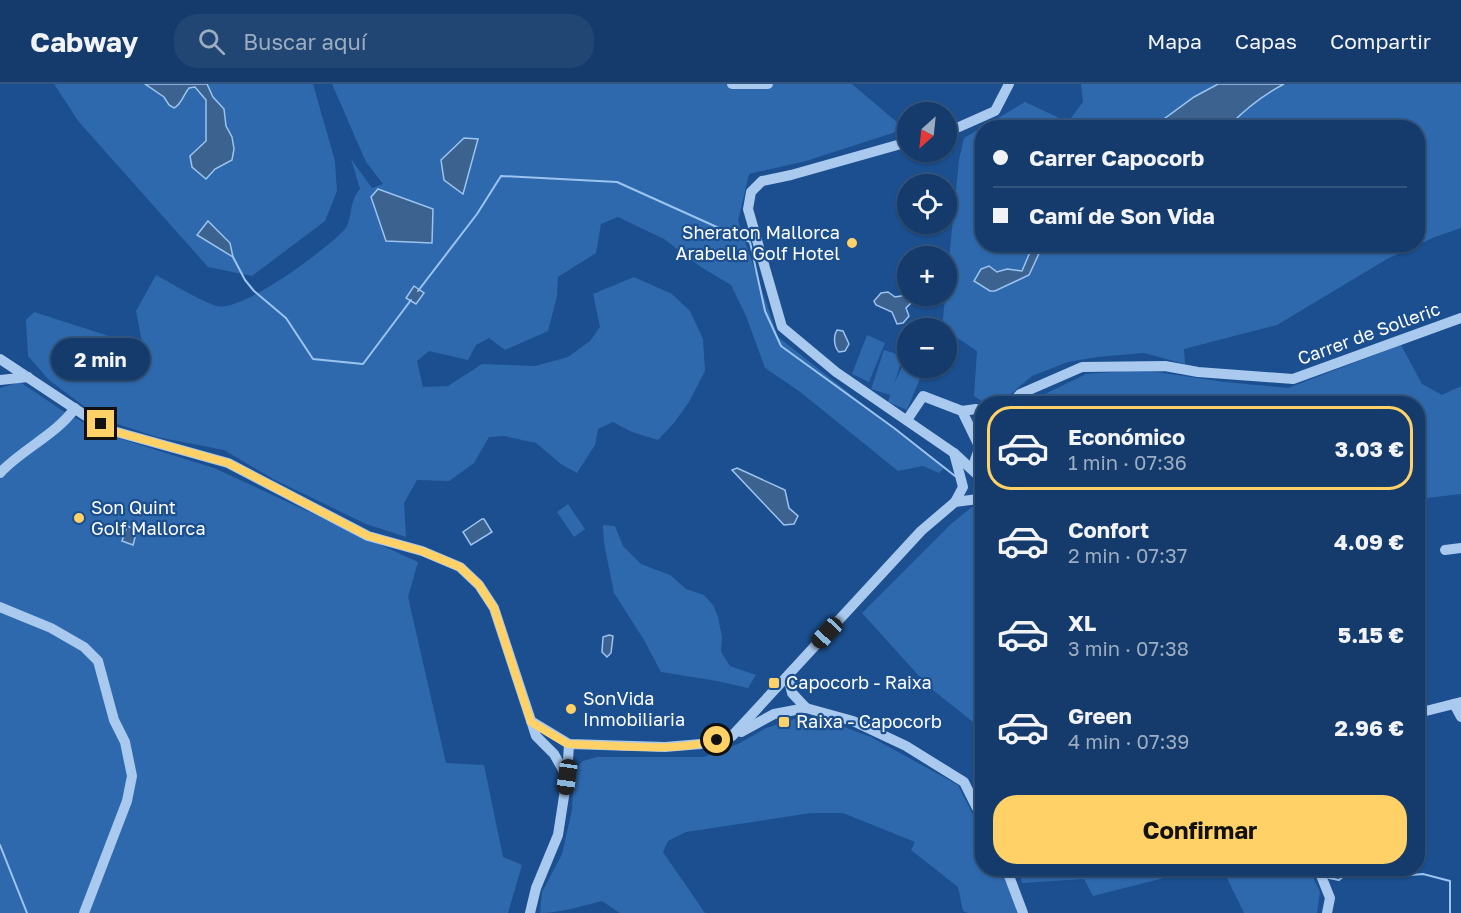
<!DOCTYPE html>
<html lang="es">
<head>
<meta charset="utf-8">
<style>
  body { margin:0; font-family:"Golos Text",sans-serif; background:#214673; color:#f1f3f6; height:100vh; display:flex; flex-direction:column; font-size:22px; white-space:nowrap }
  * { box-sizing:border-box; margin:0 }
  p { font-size:20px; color:#9dadc1 }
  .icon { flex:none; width:33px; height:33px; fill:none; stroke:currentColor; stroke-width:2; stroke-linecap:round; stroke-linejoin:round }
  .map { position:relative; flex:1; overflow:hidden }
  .details { position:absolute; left:975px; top:312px; width:450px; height:480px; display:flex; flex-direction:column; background:#143b6b; border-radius:24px; box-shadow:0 2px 4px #0004,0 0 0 2px #33557e }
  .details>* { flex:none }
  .hud { position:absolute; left:975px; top:36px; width:450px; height:132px; border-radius:24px; box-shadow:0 2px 4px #0004,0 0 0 2px #33557e; display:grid; align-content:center; height:132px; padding:0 18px; background:#143b6b }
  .needle { width:39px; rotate:207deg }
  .tools { position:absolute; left:897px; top:18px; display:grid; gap:12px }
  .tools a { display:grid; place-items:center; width:60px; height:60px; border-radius:50%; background:#143b6b; box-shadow:0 2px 4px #0004,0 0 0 2px #33557e; font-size:30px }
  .end { position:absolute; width:27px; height:27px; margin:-14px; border:8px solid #ffd166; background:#111; box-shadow:0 0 0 3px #111 }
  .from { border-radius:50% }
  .bubble { position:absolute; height:42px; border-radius:21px; background:#143b6b; box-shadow:0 2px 4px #0004,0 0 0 2px #33557e; font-size:20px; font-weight:700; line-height:42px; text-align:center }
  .car { position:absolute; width:18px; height:36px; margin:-18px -9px; border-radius:8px; box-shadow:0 0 4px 2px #0007; background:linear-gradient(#222 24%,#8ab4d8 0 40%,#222 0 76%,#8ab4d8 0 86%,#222 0) }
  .hud b { display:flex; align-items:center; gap:21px; height:57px; font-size:22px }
  .hud b+b { border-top:2px solid #33557e }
  .hud i { width:15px; height:15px; background:#f1f3f6 }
  ul { padding:10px 0 0; list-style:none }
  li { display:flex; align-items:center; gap:18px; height:84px; margin:0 12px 9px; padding:0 6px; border:3px solid transparent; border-radius:24px }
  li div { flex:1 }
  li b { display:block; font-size:22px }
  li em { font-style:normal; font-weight:700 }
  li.current { border-color:#ffd166 }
  li>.icon { width:54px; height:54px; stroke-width:1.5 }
  .button { display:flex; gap:12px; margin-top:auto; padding:12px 18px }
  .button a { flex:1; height:69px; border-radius:24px; background:#ffd166; color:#111; font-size:24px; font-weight:700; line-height:69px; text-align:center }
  header { display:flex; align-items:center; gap:36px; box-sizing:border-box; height:84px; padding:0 30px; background:#143b6b; border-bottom:2px solid #33557e }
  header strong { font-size:28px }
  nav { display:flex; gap:33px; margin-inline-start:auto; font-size:21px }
  .search { width:420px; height:54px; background:#214673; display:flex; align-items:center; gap:15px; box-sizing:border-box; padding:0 21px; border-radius:24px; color:#9dadc1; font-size:22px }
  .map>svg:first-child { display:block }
</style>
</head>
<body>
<header>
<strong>Cabway</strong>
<div class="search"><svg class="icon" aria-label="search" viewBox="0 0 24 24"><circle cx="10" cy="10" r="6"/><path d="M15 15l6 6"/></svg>Buscar aquí</div>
<nav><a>Mapa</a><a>Capas</a><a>Compartir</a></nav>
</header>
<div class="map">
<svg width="1461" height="829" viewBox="0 0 1461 829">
  <rect width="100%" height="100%" fill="#1b4f8f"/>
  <!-- green -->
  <g fill="#2e69ad" fill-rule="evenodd">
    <path d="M54,0H313L335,77L337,107L325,137L252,192L208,183L79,38Z"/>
    <path d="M332,0H852L905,45L806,77L749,90L738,137L778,253L944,384L939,389L923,382L898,387L799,307L765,284L746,232L731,201L701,183L664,155L618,133L601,140L596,169L558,193L557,212L548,247L505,266L489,254L476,261L468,276L429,267L417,277L423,303L448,302L482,280L535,282L568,273L590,257L600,243L593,210L634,193L672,210L690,227L703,255L705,287L689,318L674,339L658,356L632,348L613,338L598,345L595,361L577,389L561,380L536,359L504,352L489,353L474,379L449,397L417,396L404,419L406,453L366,440L273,395L224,366L157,353L114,339L93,329L49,296L28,272L26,236L34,228L143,263L136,227L156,191C173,200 200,217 217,222C241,229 327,165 344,146C353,137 348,118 360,105L351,75L372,104L383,100L366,78Z"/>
    <path d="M1081,0H1461V144L1435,153L1387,175L1277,241L1184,265L1185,280L1144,269L1097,273L1068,278L1032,292L999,320L985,319L974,312L977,267L947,247L946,244H942L959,76L964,54L1025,18L1068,38L1083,18ZM982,44H1418V160H982Z"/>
    <path d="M867,251L885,259L869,298L852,290Z"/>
    <path d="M1401,261L1422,300L1442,311L1461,302V410L1418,415V320H1047L1041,312L1086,290L1143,286L1225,298L1288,304Z"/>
    <path d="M884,266L903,272L894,300L904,279L907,281L908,284H915L923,287L907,326L888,318L890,311L871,305Z"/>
    <path d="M20,298L63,327L102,349L214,384L418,478L408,513L446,679L484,681L503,773L522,781L508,829H0V304Z"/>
    <path d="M568,420L585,445L574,453L557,428Z"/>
    <path d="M972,423L982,426V645L929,603L862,529L951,440Z"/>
    <path d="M603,441L615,442L623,462L641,480L670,491L686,505L704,511L713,521L718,533L722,553L721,568L730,582L756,591L748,604L717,597L661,588L644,556L614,509L604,459Z"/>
    <path d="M798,634L825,636L871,653L958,701L982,749V784L1000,785L1015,816L1017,829H968L963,827L958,803L911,766L915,758L843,729H811L686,748L668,757L663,768L705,829H620L602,817C581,822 561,829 540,829L542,808L562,770L572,726L574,685L583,677L597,673H704L738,660L766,644Z"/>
    <path d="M1019,785H1309L1320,808L1317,829H1244L1227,794L1172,792L1093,812L1084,795L1022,799Z"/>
  </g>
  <!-- water -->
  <g fill="#3c6290" stroke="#9cc4f0" stroke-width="1.5">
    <path d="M145,0H207L213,13L224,25L226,42L232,53L234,65L232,76L215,85L206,95L192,83L190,72L206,57V16L195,3L189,4C183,11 182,20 174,24L169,21L164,13Z"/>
    <path d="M1218,0H1284C1263,11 1244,26 1228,43H1162L1164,35L1194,13Z"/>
    <path d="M464,54L478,55L463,110L444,96L441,76Z"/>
    <path d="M378,105L433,125L432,159L386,157L371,113Z"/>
    <path d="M208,137L230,159L233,173L197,151Z"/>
    <path d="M1033,161H1043L1029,191L995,207H990L974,197L981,185L989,182L997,188L1007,185L1022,187Z"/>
    <path d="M414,202L424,209L416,220L406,214Z"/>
    <path d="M888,208L895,213L907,211L911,213L913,217L906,224L909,232L903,239L897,240L892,228L876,221L874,217L881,209Z"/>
    <path d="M837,246L843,247L849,260L845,267L839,268C834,263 833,253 837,246Z"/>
    <path d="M737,384L785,406L789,424L798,432L794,440L784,441L732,386Z"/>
    <path d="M482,435H484L492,448L471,461L463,448Z"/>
    <path d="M127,442L137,446L133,461L122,457Z"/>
    <path d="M609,551L613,552L611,569L607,573L602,568L603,553Z"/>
  </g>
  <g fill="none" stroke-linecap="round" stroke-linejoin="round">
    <!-- stream -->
    <g stroke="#9cc4f0" stroke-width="2">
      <path d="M233,173L245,196L254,207L286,234L313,275L363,280L411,216"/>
      <path d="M418,207L477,130L501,92L617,98L750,158L765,227L781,262L894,344L955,392"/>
      <path d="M0,761L27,829"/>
      <path d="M1369,784L1378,785L1399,792L1423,790L1450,797V829"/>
      <path d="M1329,794L1339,796L1354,784"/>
    </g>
    <!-- minor -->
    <g stroke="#a9c9ee" stroke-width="10">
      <path d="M732,0H768"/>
      <path d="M946,47L959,43L995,27L1009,0"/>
      <path d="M908,58L791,91L762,97L751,108L748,125L782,243L836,288L954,369L982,395"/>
      <path d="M0,275L89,334L113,347L228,379L368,452L422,467L460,483L479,501L494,524L536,652L554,670L567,693"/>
      <path d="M0,296L28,293"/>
      <path d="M1011,320L1020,310L1082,283L1165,282L1198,288L1293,295L1461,234"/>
      <path d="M962,327L976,325L982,329"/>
      <path d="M907,336L923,312L962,327L979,362"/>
      <path d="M975,387V376L982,357"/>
      <path d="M0,389C22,365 56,351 75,324"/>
      <path d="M955,418L978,415L982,417"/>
      <path d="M1445,466L1461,464"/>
      <path d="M0,523L51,544L84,563L98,577L114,636L125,658L132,692L127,717L84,829"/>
      <path d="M788,592L792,609L806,624"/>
      <path d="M1454,620L1461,633"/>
      <path d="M1418,629L1461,618"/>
      <path d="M531,637L569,660L665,663L701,660L732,652L921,447L955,418L963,403L954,369"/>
      <path d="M741,648L774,630L806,624L853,637L906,662L964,698L982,734"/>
      <path d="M1006,784L1023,829"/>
      <path d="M1318,784L1330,814L1327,829"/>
      <path d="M530,829L536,804L558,751L567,693L569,660"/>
    </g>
  </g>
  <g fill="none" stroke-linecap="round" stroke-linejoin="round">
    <!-- route -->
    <path stroke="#ffd166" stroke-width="8" d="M101,340L113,347L228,379L368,452L422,467L460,483L479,501L494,524L531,638L568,660C617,661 670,669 717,656"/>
  </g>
  <!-- markers -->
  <g fill="#ffd166" stroke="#1b4f8f" stroke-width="2">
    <circle cx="852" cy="159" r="6"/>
    <circle cx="79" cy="434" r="6"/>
    <rect x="768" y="593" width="12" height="12" rx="3"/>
    <circle cx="571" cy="625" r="6"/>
    <rect x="778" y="632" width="12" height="12" rx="3"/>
  </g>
  <g text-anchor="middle" stroke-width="4.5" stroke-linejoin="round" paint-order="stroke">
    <!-- poi labels -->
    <g font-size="18" fill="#fff" stroke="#1b4f8f" text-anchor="start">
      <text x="840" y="155" text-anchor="end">Sheraton Mallorca<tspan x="840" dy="21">Arabella Golf Hotel</tspan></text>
      <text x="91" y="430">Son Quint<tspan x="91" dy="21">Golf Mallorca</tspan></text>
      <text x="786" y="605">Capocorb - Raixa</text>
      <text x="583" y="621">SonVida<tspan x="583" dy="21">Inmobiliaria</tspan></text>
      <text x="796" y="644">Raixa - Capocorb</text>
    </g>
    <!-- street labels -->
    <g font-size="18" fill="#fff" stroke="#1b4f8f">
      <text transform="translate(1369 250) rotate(-20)" y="6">Carrer de Solleric</text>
    </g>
  </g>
</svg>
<div class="tools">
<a><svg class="needle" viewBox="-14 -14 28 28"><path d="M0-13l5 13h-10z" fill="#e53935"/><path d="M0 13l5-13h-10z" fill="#9dadc1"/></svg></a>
<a><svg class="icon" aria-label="locate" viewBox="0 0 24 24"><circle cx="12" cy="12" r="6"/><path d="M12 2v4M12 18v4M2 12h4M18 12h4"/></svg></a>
<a>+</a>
<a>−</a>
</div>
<i class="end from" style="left:717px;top:656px"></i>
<i class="end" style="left:101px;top:340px"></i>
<div class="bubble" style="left:51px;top:254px;width:99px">2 min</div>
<i class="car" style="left:827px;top:549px;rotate:223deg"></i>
<i class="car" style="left:567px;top:693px;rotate:188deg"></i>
<div class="hud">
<b><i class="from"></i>Carrer Capocorb</b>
<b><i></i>Camí de Son Vida</b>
</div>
<section class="details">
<ul>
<li class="current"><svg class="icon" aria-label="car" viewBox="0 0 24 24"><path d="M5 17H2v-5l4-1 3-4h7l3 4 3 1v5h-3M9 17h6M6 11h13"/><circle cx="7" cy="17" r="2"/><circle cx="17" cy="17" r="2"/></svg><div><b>Económico</b><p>1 min · 07:36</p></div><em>3.03 €</em></li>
<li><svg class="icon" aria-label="car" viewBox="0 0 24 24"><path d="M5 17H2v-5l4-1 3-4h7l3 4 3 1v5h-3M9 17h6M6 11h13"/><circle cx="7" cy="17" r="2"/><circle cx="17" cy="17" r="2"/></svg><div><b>Confort</b><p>2 min · 07:37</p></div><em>4.09 €</em></li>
<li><svg class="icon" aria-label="car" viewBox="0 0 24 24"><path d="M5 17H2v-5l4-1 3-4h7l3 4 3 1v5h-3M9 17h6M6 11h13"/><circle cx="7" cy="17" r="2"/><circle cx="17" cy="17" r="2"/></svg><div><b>XL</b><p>3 min · 07:38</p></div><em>5.15 €</em></li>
<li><svg class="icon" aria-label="car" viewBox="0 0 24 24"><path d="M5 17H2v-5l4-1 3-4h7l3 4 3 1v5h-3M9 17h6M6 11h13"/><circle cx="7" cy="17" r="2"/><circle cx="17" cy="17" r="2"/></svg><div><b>Green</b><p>4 min · 07:39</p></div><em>2.96 €</em></li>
</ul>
<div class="button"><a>Confirmar</a></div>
</section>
</div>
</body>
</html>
